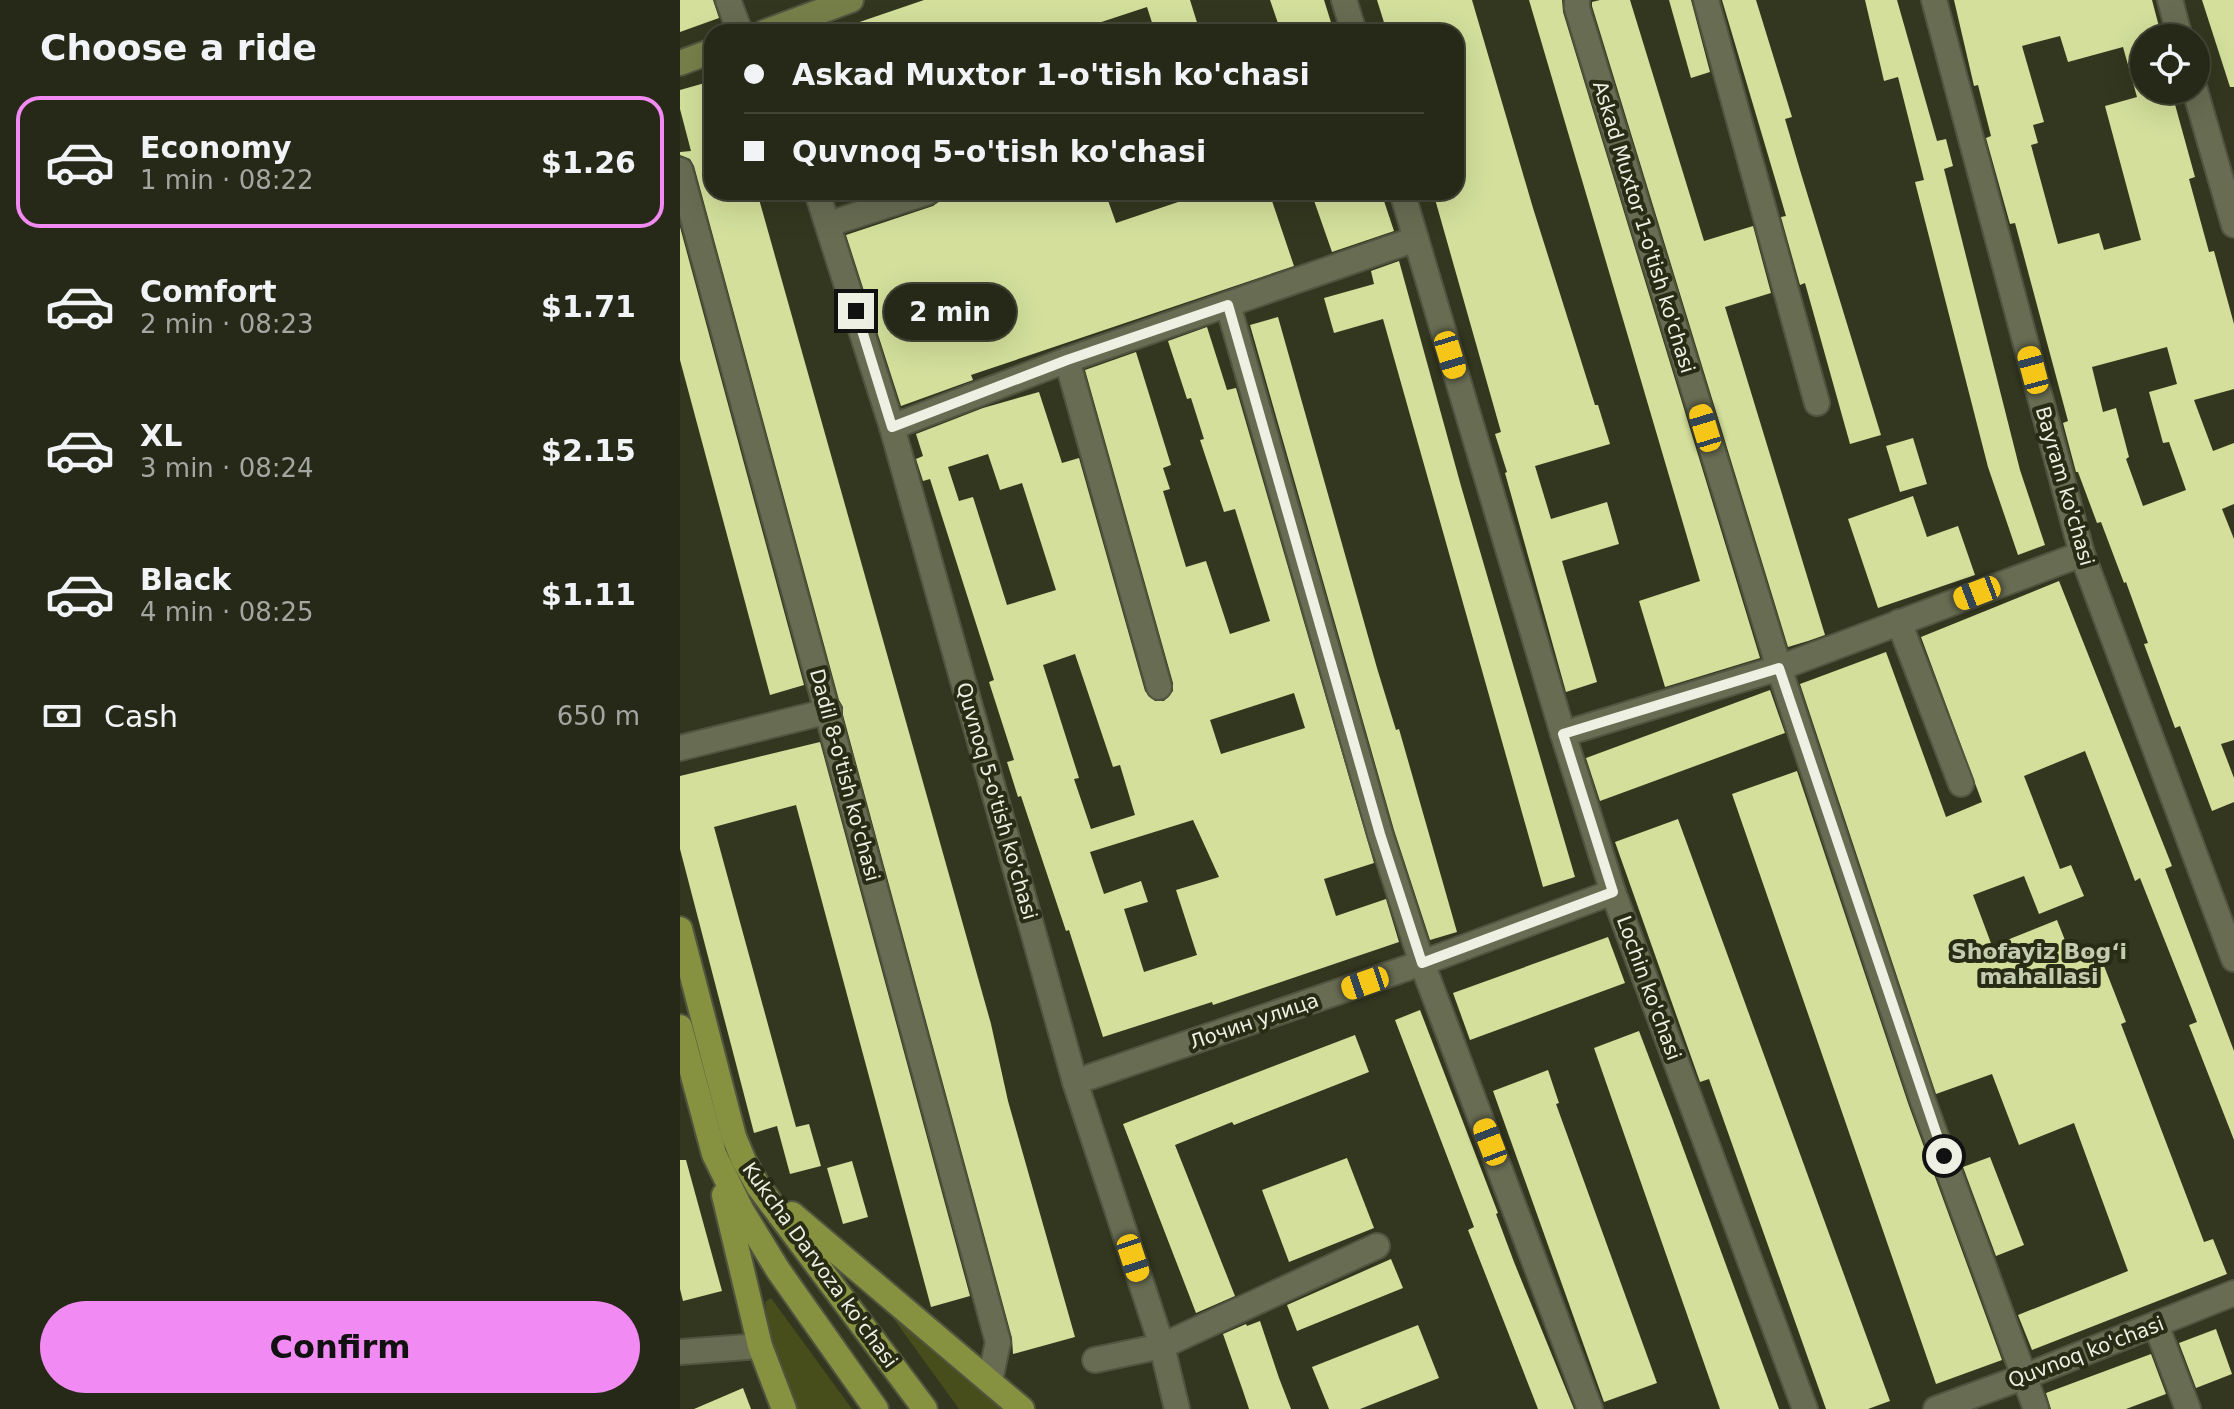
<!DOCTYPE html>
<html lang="en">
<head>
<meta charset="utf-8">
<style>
  body { margin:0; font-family:"DejaVu Sans",sans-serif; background:#2e3120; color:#f1f3f6; height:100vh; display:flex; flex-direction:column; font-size:30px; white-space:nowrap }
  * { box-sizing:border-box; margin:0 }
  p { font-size:26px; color:#a4a6a1 }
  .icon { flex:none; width:44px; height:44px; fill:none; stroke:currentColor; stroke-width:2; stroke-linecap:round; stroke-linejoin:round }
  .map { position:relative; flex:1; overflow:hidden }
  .drawer { display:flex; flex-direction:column; background:#262917; width:680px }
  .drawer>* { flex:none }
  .guide { position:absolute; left:24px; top:24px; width:760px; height:176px; border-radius:24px; box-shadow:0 8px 32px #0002,0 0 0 2px #424536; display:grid; align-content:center; height:176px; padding:0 40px; background:#262917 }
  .buttons { position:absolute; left:1450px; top:24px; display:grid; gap:16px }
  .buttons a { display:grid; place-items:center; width:80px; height:80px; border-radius:50%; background:#262917; box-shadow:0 8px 32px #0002,0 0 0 2px #424536; font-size:40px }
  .end { position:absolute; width:36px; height:36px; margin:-18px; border:10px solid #edf0e2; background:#111; box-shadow:0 0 0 4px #111 }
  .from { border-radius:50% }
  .bubble { position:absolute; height:56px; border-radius:28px; background:#262917; box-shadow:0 8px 32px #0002,0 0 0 2px #424536; font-size:26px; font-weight:700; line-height:56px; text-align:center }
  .car { position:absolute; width:24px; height:48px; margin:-24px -12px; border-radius:10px; box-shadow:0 0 6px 2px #0007; background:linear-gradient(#f5c518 24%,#345 0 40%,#f5c518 0 76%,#345 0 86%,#f5c518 0) }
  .guide b { display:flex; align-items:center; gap:28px; height:76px; font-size:30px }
  .guide b+b { border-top:2px solid #424536 }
  .guide i { width:20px; height:20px; background:#f1f3f6 }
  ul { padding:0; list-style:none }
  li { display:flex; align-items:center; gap:24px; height:132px; margin:0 16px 12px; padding:0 24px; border:4px solid transparent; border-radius:24px }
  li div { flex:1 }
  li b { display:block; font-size:30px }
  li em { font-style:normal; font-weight:700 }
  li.selected { border-color:#f28af3 }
  li>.icon { width:72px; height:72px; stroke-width:1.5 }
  h2 { padding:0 40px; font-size:36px; line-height:96px }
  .pay { display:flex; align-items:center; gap:20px; height:88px; padding:0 40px; font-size:30px }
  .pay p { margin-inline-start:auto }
  .action { display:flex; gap:16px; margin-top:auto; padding:16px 40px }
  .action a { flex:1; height:92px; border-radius:48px; background:#f28af3; color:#111; font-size:32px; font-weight:700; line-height:92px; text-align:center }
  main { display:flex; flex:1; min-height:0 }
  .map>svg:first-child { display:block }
</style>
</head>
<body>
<main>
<section class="drawer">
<h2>Choose a ride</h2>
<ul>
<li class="selected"><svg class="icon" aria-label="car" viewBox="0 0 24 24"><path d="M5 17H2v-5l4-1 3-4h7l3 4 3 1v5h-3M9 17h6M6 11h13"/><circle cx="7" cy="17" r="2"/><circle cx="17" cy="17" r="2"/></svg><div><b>Economy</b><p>1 min · 08:22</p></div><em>$1.26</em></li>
<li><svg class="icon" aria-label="car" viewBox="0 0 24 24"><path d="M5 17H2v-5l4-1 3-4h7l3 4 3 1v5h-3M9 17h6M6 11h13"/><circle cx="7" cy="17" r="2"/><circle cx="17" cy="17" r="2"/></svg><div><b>Comfort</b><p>2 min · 08:23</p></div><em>$1.71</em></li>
<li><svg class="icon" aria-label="car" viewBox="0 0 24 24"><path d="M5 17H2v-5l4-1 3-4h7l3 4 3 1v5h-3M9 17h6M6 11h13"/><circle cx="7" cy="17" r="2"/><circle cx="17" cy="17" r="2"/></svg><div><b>XL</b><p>3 min · 08:24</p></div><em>$2.15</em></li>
<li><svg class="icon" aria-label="car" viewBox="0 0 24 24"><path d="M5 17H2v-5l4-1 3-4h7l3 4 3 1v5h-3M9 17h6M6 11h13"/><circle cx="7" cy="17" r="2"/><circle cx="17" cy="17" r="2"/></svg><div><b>Black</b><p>4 min · 08:25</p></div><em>$1.11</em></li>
</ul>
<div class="pay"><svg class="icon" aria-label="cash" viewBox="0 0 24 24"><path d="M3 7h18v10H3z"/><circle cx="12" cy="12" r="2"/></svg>Cash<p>650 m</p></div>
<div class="action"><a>Confirm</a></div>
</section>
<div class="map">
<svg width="1554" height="1409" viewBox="0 0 1554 1409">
  <rect width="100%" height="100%" fill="#33371f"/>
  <!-- green -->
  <g fill="#474e1b">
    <path d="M91,1298L172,1409H118C103,1376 89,1338 85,1302Z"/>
    <path d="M206,1308L321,1409H279Z"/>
  </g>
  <!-- building -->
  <g fill="#d3df9b" fill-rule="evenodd">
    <path d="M0,0H33L39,18L0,32Z"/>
    <path d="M244,0H510L520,32H475L467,7L391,32H160L159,29Z"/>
    <path d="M590,0H644L654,32H601Z"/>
    <path d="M697,0H792L853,208L915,405H918L930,444L855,466L871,519L927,502L939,544L882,561L917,682L886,692L825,473L827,472L815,434L821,432L753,192H776V32H707Z"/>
    <path d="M849,0H882L883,12L1080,658L985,687L959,601L1020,581Z"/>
    <path d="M920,0H950L1024,241L1073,226L1091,293L1045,307L1145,635L1128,641L1108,647L912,6V2Z"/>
    <path d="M989,0H1011L1030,72L1011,78Z"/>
    <path d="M1042,0H1076L1112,117L1105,119L1120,170L1201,435L1170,444L1125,283L1120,285L1101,217L1106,216L1096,182Z"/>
    <path d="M1185,0H1217L1257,141L1266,139L1273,166L1264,169L1340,470L1365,545L1338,555L1308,467L1235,182L1244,180L1218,77L1204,81Z"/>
    <path d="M1274,0H1472L1482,38H1464V90H1491L1515,177L1509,179L1529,252L1534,251L1554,324V389L1514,400L1533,451L1554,443V504L1542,509L1554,539V740L1541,744L1554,778V802L1532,811L1500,726L1495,728L1464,644L1468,643L1446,582L1444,583L1421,522L1417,523L1398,472H1396L1383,423L1388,421L1335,223L1330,224L1306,138L1311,136L1298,85L1294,86ZM1380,36L1388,62L1443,47L1457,97L1425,106L1461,240L1424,250L1419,233L1378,244L1351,145L1358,143L1353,125L1364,122L1342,46ZM1487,347L1497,384L1469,392L1483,443L1489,442L1506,490L1463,506L1446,459L1449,457L1436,408L1423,412L1412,367Z"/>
    <path d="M1522,0H1554V87H1550Z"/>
    <path d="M32,81V192H77L311,1024L328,1101L395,1337L333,1354L332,1338L163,715V707L159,700L14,166L10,159L0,155V152L11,151L0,109V90Z"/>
    <path d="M165,192H199L168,202Z"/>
    <path d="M263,192H425L436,223L507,199L508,202L536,192H589L614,266L291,375L293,380L221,406L166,235L253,206L260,201Z"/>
    <path d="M631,192H701L714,231L652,252Z"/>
    <path d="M0,227L124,685L90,695L0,360Z"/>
    <path d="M719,261L781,486L895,877L863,887L703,319L654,333L644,298L694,284L691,271Z"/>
    <path d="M598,317L697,668L716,730L719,729L777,932L750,940L714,830L570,325Z"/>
    <path d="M527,327L547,390L556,388L694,863L644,879L656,916L706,899L719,942L533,1005L532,1002L423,1037L389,930L386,931L341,796L338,797L327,762L334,760L309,682L314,680L250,479L243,481L236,459L243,456L236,434L303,408L359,392L382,463L399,458L465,691L475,701H484L493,691V683L405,370L456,352L491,465L483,468L490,489L483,491L506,567L526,561L550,634L590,621L555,509L544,512L520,440L524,439L511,398L507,399L488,341ZM308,454L320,490L342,483L376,590L327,605L293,497L279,501L268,467ZM395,654L433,767L440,765L455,815L411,829L394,779L399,778L363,665ZM614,693L625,728L541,754L530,720ZM513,820L539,877L496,890L517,955L464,972L444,909L468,902L461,881L424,894L410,852Z"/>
    <path d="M1233,438L1247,484L1220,492L1206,446Z"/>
    <path d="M1233,496L1247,537L1278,526L1295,575L1198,608L1168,519Z"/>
    <path d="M1379,581L1492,866L1485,869L1554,1051V1140L1509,1025L1517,1022L1460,878L1455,881L1405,751L1344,776L1380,869L1391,865L1404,896L1359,914L1344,876L1293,895L1312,946L1377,920L1392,958L1417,948L1446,1022L1441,1024L1524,1242L1533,1239L1547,1274L1352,1350L1338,1315L1448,1271L1394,1123L1339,1145L1312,1074L1256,1094L1120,684L1206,652L1266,817L1302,802L1241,637Z"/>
    <path d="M1090,690L1105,733L920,801L906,758Z"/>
    <path d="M140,742L290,1296L251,1307L116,805L34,827L116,1127L129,1124L141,1166L110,1174L97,1126L74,1133L0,849V776Z"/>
    <path d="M1117,771L1229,1106L1322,1360L1256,1384L1052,794Z"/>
    <path d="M998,819L1210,1401L1188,1409H1146L1029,1079L1020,1082L935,842Z"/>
    <path d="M928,937L945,983L790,1040L773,993Z"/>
    <path d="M740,1010L818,1213L816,1214L834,1262L894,1409H858L788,1230L794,1227L715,1020Z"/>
    <path d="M959,1031L992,1118L1099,1409H1040L914,1048Z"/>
    <path d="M675,1035L689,1072L554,1125L552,1122L495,1145L555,1296L516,1313L443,1124Z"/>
    <path d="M868,1070L879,1103L876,1104L977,1383L924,1402L813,1091Z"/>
    <path d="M1310,1157L1344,1245L1316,1256L1283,1167Z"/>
    <path d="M667,1158L694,1228L609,1262L582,1190Z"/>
    <path d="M0,1160H6L42,1291L3,1301L0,1289Z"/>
    <path d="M172,1161L188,1217L163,1224L147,1168Z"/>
    <path d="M711,1259L723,1288L617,1331L607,1305Z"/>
    <path d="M580,1321L599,1378L611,1409H569L563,1391L543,1334L566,1324L567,1326Z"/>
    <path d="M738,1325L759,1378L680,1409H649L632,1367Z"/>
    <path d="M1536,1329L1552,1374L1516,1388L1499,1343Z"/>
    <path d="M1471,1354L1486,1394L1446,1409H1371L1366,1393Z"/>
    <path d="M63,1388L71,1409H14Z"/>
  </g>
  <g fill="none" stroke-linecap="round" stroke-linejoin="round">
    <defs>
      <g id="street">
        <path d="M48,0L60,32"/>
        <path d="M664,0L674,32"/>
        <path d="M897,0V8L1099,668L1243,1101L1356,1409"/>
        <path d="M1026,0L1137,403"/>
        <path d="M1254,0L1402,554L1554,959"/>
        <path d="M1490,0L1500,38"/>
        <path d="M1515,90L1554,225"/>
        <path d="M0,170L318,1342L310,1380"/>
        <path d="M137,192L212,427L395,1082L482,1346L497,1409"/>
        <path d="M722,192L883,734L933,892L1125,1409"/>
        <path d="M149,224L248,192"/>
        <path d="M548,305L700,834L742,963L910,1409"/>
        <path d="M387,360L479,687"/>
        <path d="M212,427L387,360L736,239"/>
        <path d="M1219,622L1281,784"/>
        <path d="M883,734L1099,668L1402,554"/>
        <path d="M0,748L149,711"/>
        <path d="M395,1082L742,963L933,892"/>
        <path d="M1476,1325L1508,1409"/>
        <path d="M0,1352L80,1346"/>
        <path d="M415,1360L482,1346L697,1246"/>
        <path d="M1256,1409L1346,1376L1554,1293"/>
      </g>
      <g id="secondary">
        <path d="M85,32L171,0"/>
        <path d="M0,63L32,51"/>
      </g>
      <g id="primary">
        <path d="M0,929L54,1137L64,1161L78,1186L245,1409"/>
        <path d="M0,1027L34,1154L62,1211L98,1270L196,1409"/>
        <path d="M44,1195L80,1346L104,1409"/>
        <path d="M112,1214L342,1409"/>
      </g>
    </defs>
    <!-- street casing -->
    <use href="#street" stroke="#515540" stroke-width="28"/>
    <!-- secondary casing -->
    <use href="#secondary" stroke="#515540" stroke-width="28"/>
    <!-- primary casing -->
    <use href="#primary" stroke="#515540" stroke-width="28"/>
    <!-- street -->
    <use href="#street" stroke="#676c52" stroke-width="24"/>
    <!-- secondary -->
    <use href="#secondary" stroke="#777f49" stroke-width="24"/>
    <!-- primary -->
    <use href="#primary" stroke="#86923f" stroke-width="24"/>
  </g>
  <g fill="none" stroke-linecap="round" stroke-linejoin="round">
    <!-- route -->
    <path stroke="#edf0e2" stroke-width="10" d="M176,311L212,427L387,360L548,305L700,834L742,963L933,892L883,734L1099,668L1264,1156"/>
  </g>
  <g text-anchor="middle" stroke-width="8" stroke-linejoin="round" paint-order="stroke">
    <!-- street labels -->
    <g font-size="20" fill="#edf0e2" stroke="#292c15">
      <text transform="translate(964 227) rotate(73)" y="7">Askad Muxtor 1-o'tish ko'chasi</text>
      <text transform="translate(1385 486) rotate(74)" y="7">Bayram ko'chasi</text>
      <text transform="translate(165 775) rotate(75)" y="7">Dadil 8-o'tish ko'chasi</text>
      <text transform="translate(317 801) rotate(74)" y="7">Quvnoq 5-o'tish ko'chasi</text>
      <text transform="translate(969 988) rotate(70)" y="7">Lochin ko'chasi</text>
      <text transform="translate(574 1021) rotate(-19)" y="7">Лочин улица</text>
      <text transform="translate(140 1265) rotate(54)" y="7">Kukcha Darvoza ko'chasi</text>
      <text transform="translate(1406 1352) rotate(-21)" y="7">Quvnoq ko'chasi</text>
    </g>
    <!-- neighbourhood labels -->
    <g font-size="22" font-weight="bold" fill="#c5cbae" stroke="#292c15">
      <text x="1359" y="959">Shofayiz Bogʻi<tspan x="1359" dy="25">mahallasi</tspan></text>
    </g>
  </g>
</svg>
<div class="buttons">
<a><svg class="icon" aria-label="locate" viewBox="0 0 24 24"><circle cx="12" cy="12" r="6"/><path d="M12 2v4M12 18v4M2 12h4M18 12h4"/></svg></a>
</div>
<i class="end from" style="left:1264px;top:1156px"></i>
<i class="end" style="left:176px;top:311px"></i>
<div class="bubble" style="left:204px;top:284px;width:132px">2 min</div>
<i class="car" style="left:770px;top:355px;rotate:163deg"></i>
<i class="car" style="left:1353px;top:370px;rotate:345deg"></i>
<i class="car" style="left:1025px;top:428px;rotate:343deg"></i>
<i class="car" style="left:1297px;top:593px;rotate:249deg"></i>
<i class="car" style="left:685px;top:983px;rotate:251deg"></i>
<i class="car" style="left:810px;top:1142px;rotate:339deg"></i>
<i class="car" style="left:453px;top:1258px;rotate:162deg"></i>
<div class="guide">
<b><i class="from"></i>Askad Muxtor 1-o'tish ko'chasi</b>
<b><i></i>Quvnoq 5-o'tish ko'chasi</b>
</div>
</div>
</main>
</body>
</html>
